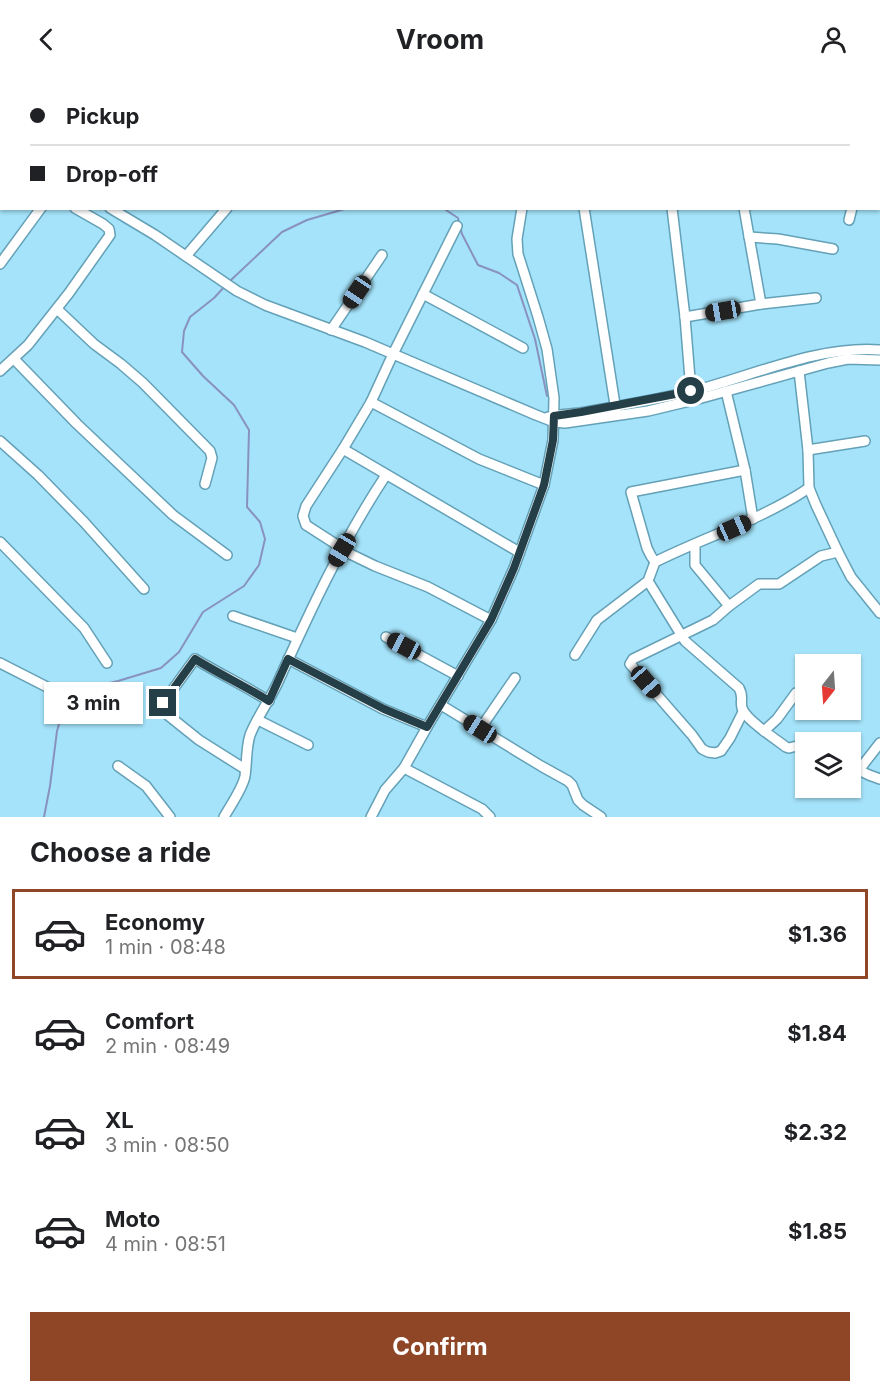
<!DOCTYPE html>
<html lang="en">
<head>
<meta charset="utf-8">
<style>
  body { margin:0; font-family:Inter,sans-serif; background:#f2f2f2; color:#202124; height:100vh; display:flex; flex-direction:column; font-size:22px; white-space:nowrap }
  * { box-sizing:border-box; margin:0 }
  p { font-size:20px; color:#757577 }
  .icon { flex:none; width:33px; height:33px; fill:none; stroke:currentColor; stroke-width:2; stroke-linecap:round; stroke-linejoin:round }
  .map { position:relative; height:739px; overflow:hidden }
  .sheet { display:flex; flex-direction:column; background:#fff; flex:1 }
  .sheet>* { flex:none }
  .top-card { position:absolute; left:0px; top:0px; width:880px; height:132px; box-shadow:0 2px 4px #0004; display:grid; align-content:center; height:132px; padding:0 30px; background:#fff }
  .needle { width:39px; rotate:197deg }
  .controls { position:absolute; left:795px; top:576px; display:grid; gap:12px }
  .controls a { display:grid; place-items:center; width:66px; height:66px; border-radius:0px; background:#fff; box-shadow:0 2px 4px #0004; font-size:30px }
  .end { position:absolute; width:27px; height:27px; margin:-14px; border:8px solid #253f48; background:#fff; box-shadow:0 0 0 3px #fff }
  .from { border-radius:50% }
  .bubble { position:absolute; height:42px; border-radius:0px; background:#fff; box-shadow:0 2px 4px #0004; font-size:20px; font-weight:700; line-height:42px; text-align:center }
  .car { position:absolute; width:18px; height:36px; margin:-18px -9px; border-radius:8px; box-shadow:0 0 4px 2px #0007; background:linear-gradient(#222 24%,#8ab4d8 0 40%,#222 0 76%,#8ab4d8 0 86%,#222 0) }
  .top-card b { display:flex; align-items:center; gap:21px; height:57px; font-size:22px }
  .top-card b+b { border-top:2px solid #e0e0e0 }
  .top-card i { width:15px; height:15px; background:#202124 }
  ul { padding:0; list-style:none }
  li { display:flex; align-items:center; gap:18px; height:90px; margin:0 12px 9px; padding:0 18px; border:3px solid transparent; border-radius:0px }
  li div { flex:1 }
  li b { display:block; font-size:22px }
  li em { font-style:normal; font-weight:700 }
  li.current { border-color:#8e4626 }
  li>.icon { width:54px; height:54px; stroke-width:1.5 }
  h2 { padding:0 30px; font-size:27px; line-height:72px }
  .action { display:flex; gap:12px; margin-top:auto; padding:12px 30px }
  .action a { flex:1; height:69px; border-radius:0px; background:#8e4626; color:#fff; font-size:24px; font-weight:700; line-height:69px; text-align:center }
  header { display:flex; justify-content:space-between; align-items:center; height:78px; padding:0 30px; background:#fff; font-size:27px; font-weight:700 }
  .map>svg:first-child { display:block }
</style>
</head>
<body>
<header><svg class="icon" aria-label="back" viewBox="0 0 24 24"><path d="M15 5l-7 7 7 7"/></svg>Vroom<svg class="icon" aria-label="person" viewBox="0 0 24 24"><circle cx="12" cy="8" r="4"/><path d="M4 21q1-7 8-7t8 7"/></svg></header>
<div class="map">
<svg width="880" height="739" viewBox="0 0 880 739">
  <rect width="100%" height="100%" fill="#a4e3fa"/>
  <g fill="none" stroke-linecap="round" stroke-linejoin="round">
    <!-- stream -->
    <g stroke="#8992be" stroke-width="2">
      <path d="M418,0L419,2"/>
      <path d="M443,130L458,140L462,156L478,187L499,195L517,207L535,261L547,318"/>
      <path d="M230,203L282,154L307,142L348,130"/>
      <path d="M44,739L50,708L57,653L62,636L73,616L87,610L118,603L161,590L179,574L203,534L244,508L259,487L265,461L260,444L247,429L249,352L234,327L203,298L182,274L184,253L190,239L214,220L226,207"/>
    </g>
    <defs>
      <g id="minor">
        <path d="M40,0L42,2"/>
        <path d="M147,0H151"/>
        <path d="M182,0L185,2"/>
        <path d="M293,0L294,2"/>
        <path d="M470,0L471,2"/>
        <path d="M649,0V2"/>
        <path d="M718,0L719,2"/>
        <path d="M527,2L528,0"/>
        <path d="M818,2V0"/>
        <path d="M0,71L2,72"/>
        <path d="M0,88L2,89"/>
        <path d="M879,97H880"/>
        <path d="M110,130L155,157L237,213L265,227L365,264L536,337L554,344L565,345L648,333L698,321L828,285L848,281L880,282"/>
        <path d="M584,130L616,333"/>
        <path d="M672,130L685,239L691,313"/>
        <path d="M744,130L761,226"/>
        <path d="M849,142L852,130"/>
        <path d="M457,148L393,276L371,324L343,371L306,428L303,438L306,447L334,465L342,472L375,488L428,509L491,542"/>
        <path d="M749,159L778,161L833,171"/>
        <path d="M186,178L227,130"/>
        <path d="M0,186L41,130"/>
        <path d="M423,216L523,270"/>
        <path d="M57,231L94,266L121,286L143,305L210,373L212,380L205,406"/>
        <path d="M685,239L761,226L816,220"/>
        <path d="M331,252L382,177"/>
        <path d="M14,281L77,346L173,437L227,477"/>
        <path d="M0,293L28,267L69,215L110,157L109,151L103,146L75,130"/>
        <path d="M799,293L808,372L809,410L816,427L838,474L851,499L880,535"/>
        <path d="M726,313L745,392L753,441"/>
        <path d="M371,324L479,381L544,407"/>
        <path d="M548,339C559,336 570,336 580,335C618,328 656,322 693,313C752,298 819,267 880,272"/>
        <path d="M0,363L38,397L84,444L144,511"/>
        <path d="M343,371L519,474"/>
        <path d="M808,372L865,363"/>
        <path d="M745,392L631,414L647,470L651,478L655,484C707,458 761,442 809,410"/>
        <path d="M0,464L84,550L107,585"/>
        <path d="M695,467V487L729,528"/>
        <path d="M648,503L685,563L739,610C744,619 740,622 742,630C745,639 757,647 764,653"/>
        <path d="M233,538L297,560"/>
        <path d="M386,559L458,598"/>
        <path d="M575,577L597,542L648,503L655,484"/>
        <path d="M288,581L383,631L427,649"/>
        <path d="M0,585L47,609"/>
        <path d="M796,615L777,641L764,653L786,669L789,670L797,668L806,669"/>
        <path d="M441,627L541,688L568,703L572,707L578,722L583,727L601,739"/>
        <path d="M743,634L730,660L721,673L715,675L708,674L702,671L692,657L630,586L633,581L713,542L729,528L759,506H779L821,478L838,474"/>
        <path d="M258,642L308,667"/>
        <path d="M480,651L515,600"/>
        <path d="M118,688L146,708L170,739"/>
        <path d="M850,688L869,697L880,701"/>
        <path d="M404,690L482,731L490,739"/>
        <path d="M245,691L199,662L164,634L162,630L163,625L195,581C220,596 245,608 269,623"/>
        <path d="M859,692L880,665"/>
        <path d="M224,739C230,728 243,710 245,698C247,684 246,670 250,657C257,639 270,622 278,604C310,533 343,462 386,397"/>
        <path d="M371,739L385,712L404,690L427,649L491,542L514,490L544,407L553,362L554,320L547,271L538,239L518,176L517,161L522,130"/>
      </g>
    </defs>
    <!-- minor casing -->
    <use href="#minor" stroke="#64a1b7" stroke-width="12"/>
    <!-- minor -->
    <use href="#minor" stroke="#fff" stroke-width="9"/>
  </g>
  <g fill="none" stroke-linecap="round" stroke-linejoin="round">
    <!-- route -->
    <path stroke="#253f48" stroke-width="8" d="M163,625L195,581C219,596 245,608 269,623L288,581L384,631L427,649L491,542L514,490L544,407L553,362L554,338L581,334L691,313"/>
  </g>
</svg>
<div class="controls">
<a><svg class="needle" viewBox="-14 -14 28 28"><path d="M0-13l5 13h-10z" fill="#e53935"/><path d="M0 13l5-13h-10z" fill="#757577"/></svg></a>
<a><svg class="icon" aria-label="layers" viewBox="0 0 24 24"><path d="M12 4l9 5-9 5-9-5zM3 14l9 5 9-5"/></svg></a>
</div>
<i class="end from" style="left:691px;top:313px"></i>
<i class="end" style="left:163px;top:625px"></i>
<div class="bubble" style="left:44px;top:604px;width:99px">3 min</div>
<i class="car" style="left:357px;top:214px;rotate:214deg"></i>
<i class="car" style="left:723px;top:233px;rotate:260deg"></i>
<i class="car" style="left:734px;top:450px;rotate:66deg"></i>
<i class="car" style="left:342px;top:472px;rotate:211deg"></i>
<i class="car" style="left:404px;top:568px;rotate:298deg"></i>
<i class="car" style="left:646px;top:604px;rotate:139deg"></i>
<i class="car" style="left:480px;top:651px;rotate:302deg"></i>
<div class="top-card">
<b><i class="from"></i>Pickup</b>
<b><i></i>Drop-off</b>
</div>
</div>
<section class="sheet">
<h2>Choose a ride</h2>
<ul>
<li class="current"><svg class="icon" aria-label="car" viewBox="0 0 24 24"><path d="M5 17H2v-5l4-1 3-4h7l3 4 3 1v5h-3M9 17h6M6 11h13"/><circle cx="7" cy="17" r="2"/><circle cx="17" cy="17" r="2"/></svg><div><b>Economy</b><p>1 min · 08:48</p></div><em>$1.36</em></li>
<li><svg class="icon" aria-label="car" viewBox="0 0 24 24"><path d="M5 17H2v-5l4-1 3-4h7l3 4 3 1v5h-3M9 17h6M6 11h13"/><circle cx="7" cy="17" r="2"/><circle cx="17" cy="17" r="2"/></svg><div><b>Comfort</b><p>2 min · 08:49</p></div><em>$1.84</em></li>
<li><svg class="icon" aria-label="car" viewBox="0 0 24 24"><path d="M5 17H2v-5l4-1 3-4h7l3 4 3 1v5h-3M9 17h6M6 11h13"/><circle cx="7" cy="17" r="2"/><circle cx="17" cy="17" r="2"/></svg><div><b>XL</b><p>3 min · 08:50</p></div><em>$2.32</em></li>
<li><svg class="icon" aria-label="car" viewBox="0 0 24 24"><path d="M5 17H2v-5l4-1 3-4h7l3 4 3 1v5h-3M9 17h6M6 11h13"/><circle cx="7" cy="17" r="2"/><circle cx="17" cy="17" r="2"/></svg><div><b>Moto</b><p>4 min · 08:51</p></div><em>$1.85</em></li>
</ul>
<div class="action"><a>Confirm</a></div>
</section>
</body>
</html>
